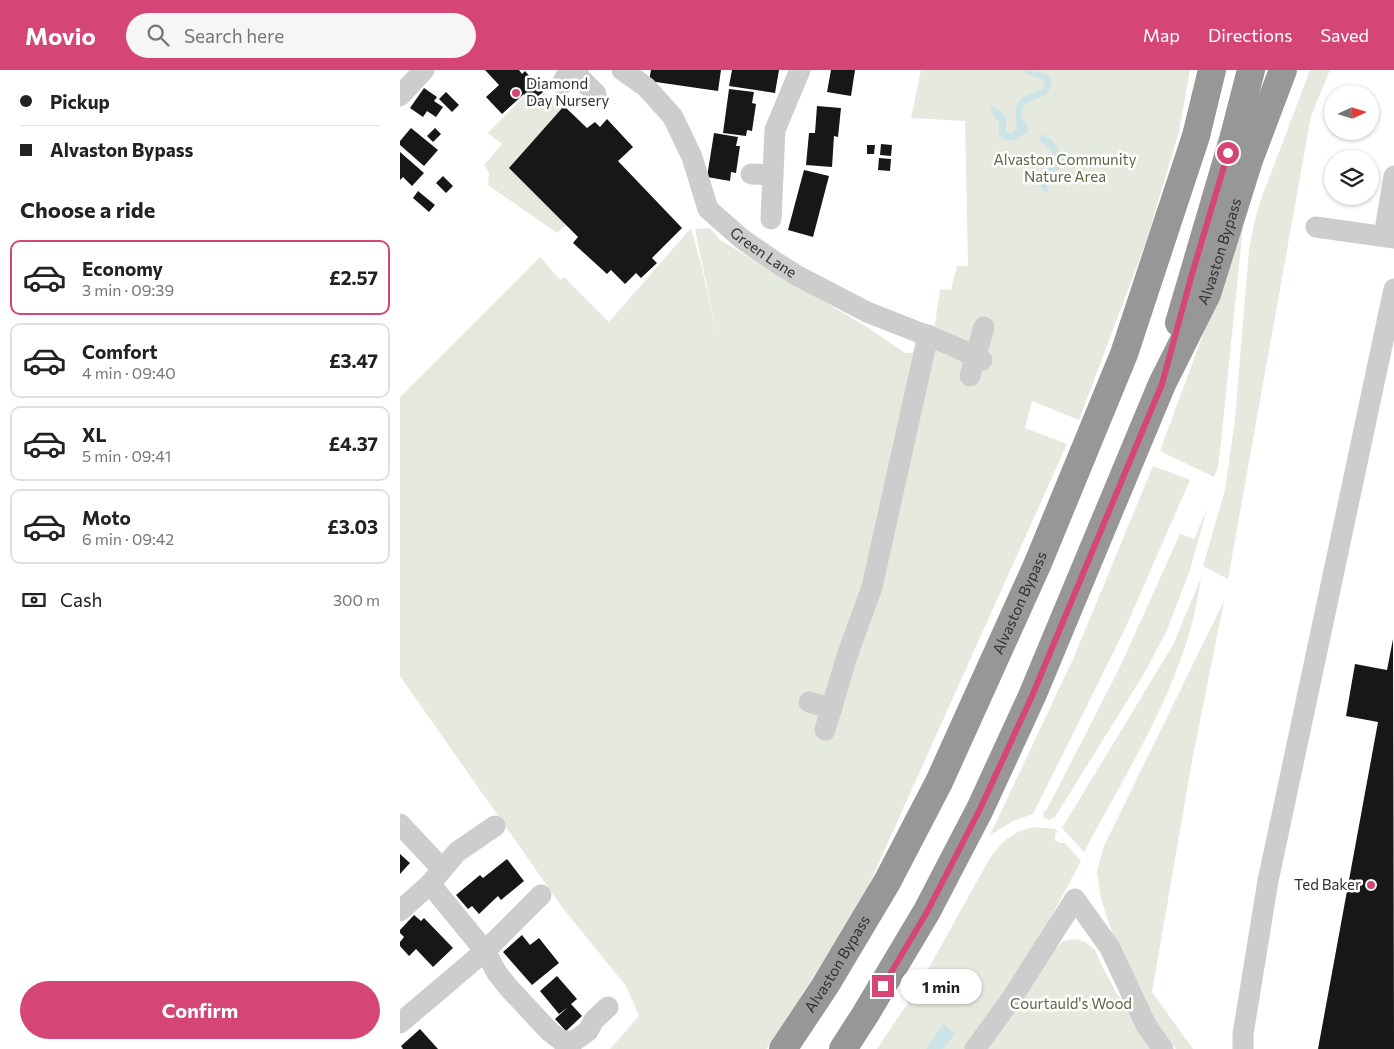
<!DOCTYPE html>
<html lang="en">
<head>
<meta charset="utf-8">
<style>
  body { margin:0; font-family:Commissioner,sans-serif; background:#f6f6f6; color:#222; height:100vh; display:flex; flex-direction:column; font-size:19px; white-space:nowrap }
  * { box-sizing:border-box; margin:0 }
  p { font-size:16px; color:#767676 }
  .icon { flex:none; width:28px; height:28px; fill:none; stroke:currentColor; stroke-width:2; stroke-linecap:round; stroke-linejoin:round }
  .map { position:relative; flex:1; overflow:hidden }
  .details { display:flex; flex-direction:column; background:#fff; width:400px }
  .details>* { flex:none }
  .banner { display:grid; align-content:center; height:110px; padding:0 20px; background:#fff }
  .needle { width:32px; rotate:86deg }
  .tools { position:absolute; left:924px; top:15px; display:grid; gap:10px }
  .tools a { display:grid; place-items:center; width:55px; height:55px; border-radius:50%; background:#fff; box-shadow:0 1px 4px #0004; font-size:25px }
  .end { position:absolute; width:22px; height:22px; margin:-11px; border:6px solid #d54576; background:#fff; box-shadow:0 0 0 2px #fff }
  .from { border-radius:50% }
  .bubble { position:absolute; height:35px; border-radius:18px; background:#fff; box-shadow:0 1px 4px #0004; font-size:16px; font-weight:700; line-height:35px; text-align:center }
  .banner b { display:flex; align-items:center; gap:18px; height:48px; font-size:19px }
  .banner b+b { border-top:1px solid #e0e0e0 }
  .banner i { width:12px; height:12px; background:#222 }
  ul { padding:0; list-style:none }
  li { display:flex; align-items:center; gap:15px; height:75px; margin:0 10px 8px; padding:0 10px; border:2px solid #e0e0e0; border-radius:10px }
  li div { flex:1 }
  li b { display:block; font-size:19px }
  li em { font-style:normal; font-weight:700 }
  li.selected { border-color:#d54576 }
  li>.icon { width:45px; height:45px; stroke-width:1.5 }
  h2 { padding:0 20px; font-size:22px; line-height:60px }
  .pay { display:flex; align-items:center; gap:12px; height:55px; padding:0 20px; font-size:19px }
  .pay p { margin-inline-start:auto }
  .action { display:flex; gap:10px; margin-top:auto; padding:10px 20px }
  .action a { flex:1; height:58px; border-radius:30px; background:#d54576; color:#fff; font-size:20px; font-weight:700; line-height:58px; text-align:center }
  header { display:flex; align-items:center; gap:30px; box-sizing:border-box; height:70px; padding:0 25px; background:#d54576; color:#fff }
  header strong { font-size:24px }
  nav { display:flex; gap:28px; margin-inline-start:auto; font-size:18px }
  .search { width:350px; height:45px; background:#f6f6f6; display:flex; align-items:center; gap:12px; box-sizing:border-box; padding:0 18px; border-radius:28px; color:#767676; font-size:19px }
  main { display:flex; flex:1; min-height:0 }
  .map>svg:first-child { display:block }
</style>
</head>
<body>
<header>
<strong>Movio</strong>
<div class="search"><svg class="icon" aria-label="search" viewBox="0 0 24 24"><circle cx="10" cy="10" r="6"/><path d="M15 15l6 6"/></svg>Search here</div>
<nav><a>Map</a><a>Directions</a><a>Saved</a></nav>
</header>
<main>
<section class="details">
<div class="banner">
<b><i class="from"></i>Pickup</b>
<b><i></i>Alvaston Bypass</b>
</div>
<h2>Choose a ride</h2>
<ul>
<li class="selected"><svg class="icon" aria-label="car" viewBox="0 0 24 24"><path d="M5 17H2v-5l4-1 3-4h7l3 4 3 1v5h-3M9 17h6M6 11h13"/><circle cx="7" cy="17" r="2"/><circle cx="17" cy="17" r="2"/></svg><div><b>Economy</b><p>3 min · 09:39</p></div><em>£2.57</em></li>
<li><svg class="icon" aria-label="car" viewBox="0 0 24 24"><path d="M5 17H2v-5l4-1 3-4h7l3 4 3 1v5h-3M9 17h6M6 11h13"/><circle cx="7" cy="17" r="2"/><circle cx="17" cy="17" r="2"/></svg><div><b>Comfort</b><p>4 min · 09:40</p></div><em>£3.47</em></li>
<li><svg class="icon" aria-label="car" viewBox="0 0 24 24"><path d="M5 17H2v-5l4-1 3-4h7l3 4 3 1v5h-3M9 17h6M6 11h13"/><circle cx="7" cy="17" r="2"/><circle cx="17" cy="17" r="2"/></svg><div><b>XL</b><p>5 min · 09:41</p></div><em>£4.37</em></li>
<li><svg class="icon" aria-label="car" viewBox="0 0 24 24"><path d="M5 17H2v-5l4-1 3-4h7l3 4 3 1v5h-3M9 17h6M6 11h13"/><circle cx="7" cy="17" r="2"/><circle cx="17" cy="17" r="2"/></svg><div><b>Moto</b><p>6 min · 09:42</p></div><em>£3.03</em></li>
</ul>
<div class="pay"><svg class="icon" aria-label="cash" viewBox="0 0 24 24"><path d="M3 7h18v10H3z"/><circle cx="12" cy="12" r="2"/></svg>Cash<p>300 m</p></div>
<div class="action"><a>Confirm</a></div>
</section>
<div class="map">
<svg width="994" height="979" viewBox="0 0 994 979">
  <rect width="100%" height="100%" fill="#fff"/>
  <!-- green -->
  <g fill="#e6e9dd">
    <path d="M521,0H790L779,62L746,172L679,350L632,331L625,358L667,374L468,817L424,891L366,979H210L239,946L226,916L162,837L0,606V327L140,187L160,210L164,207L209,252L291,158L302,198L319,276L295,159L310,158L320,170L467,257L505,283L531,282L540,219L551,220L557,196H568L565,51L511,48Z"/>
    <path d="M910,0H930L911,46L828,509L803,496L825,420L835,349L849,180L854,154L859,135Z"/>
    <path d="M143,22L164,36L110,98L166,155L157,163L88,115L89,103L84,95L102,74L88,63L124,26L131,34Z"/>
    <path d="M843,156L821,372L818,397L814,407L760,381Z"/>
    <path d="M753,396L790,410L725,559L633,744L613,751L590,765L674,587Z"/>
    <path d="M807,439L790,500L767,560L745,602L655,747L649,750L644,748L643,742L646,741L719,599L780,464L794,469Z"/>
    <path d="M801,508C788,608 730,695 684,782L662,758L773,575Z"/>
    <path d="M824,531L792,691L752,922L793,979H776L742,933L721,890L701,829L697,801L704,776Z"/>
    <path d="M633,757L655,759L658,762L655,764V770L660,773H665L681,791L625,895L570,979H477L517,919L590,788C604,769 611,763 633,757Z"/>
    <path d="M676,869L685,872L695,880L702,896L717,924L756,979H584L651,884L663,871Z"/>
  </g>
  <!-- water -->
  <g fill="#cbe4e7">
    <path d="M623,0C638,0 664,5 645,25C626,34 613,35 629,59L627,64H623L615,70L608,71L599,65V51L595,48L590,39L593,36L606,47V60L609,63L613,62L617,57C614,40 614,28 634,22C639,20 641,21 645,17L643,9L627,4Z"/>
    <path d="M641,64L652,70L664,88L660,98L646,109L648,121L644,122L640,114L639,104L643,100L657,94L658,90L645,74L639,71Z"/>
    <path d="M543,954L555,964L543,979H526Z"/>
  </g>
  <!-- building -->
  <g fill="#171717">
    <path d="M85,0H119L122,4L125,1L143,22L131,32L124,24L102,44L86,27L99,15Z"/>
    <path d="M251,0H321L318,21L249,11Z"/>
    <path d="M332,0H379L375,23L329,16Z"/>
    <path d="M431,0H455L451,26L427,22Z"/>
    <path d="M24,18L37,27L34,31L43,37L36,47L27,41L23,47L10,38Z"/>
    <path d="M329,19L354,22L352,33L356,34L352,61L347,60L346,66L323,63Z"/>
    <path d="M46,22L59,35L52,42L39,29Z"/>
    <path d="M164,36L187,58L195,52L200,57L207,49L233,77L218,91L282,158L252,188L257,193L241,208L236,203L225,214L211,200L207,204L173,173L178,167L109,98Z"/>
    <path d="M417,36L441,38L438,67L434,66L432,97L406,95L409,63H415Z"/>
    <path d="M11,58L38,80L24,96L0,75V71Z"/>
    <path d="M35,58L41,64L33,72L27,66Z"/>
    <path d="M314,63L338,67L336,76H340L336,103L331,102L330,111L307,107Z"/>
    <path d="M481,74L492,75L491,86L480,85Z"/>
    <path d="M467,75H475L474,84H467Z"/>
    <path d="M0,82L24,103L12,116L3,107L0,110Z"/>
    <path d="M479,88L491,89L490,101L478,100Z"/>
    <path d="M404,100L429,106L413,167L388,160Z"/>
    <path d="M43,106L53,116L46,123L36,113Z"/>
    <path d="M18,121L35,135L29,142L13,128Z"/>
    <path d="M993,569L994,979H918L978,652L946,646L955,594L987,600Z"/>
    <path d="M0,784L10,793L0,804Z"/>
    <path d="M107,789L124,811L101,830L98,826L79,844L72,836L68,839L56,825L80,805L83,808Z"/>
    <path d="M14,845L21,851L24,848L53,878L33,897L16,879L9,886L0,876V872L4,867L0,863V860Z"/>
    <path d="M122,865L130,875L139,868L159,893L132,915L103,882Z"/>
    <path d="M157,906L177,929L171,934L182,946L166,961L155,949L168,937L159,944L140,921Z"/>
    <path d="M20,959L38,979H3L1,976Z"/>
  </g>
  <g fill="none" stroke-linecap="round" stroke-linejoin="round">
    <!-- minor -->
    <g stroke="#cdcdcd" stroke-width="21">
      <path d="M177,0L180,8L196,24"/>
      <path id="s1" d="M222,0L246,17L273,47L292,87L308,139L342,169L374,191L396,205L467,242L551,275L582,290"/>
      <path d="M162,14L169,0"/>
      <path d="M0,26L24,0"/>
      <path d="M351,104L373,105"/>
      <path d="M371,149L375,60L400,0"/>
      <path d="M916,157L994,168"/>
      <path d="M984,166L994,106"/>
      <path d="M570,306L584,257"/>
      <path d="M409,632L432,639"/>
      <path d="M425,660L447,586L472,517L528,265"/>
      <path d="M0,754L42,799"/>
      <path d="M30,814L85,881L97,903L109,918L149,961L162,971H174L188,961L194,950L208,937"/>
      <path d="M0,841L30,814L57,782L95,756"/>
      <path d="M0,953L85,881L141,825"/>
      <path d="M575,979L610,931L675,829L710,878L746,955L763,979"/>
      <path d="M843,979V964L868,811L994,219"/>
    </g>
    <!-- highway -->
    <g stroke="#979797" stroke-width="28">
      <path d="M779,253L834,66L851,0"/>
      <path id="s2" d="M383,979L425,916L487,812L539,712L638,493L724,284L796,66L812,0"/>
      <path id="s3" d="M443,979L465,945L527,841L580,739L632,626L762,314L807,224L849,90L883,0"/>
    </g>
  </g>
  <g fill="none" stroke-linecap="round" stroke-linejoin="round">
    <!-- route -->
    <path stroke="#d54576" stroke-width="6" d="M483,916L527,842L580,739L632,626L762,314L792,204L828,83"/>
  </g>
  <!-- markers -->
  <g fill="#d54576" stroke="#fff" stroke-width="2">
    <circle cx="116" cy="23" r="5"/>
    <circle cx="971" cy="815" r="5"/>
  </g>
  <g text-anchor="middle" stroke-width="5" stroke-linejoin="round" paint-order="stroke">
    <!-- poi labels -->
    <g font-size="15" fill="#303030" stroke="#fff" text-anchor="start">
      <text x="126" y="19">Diamond<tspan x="126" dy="17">Day Nursery</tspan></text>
      <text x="961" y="820" text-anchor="end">Ted Baker</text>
    </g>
    <!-- park labels -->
    <g font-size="15" fill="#5e6841" stroke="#fff">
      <text x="665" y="95">Alvaston Community<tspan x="665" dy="17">Nature Area</tspan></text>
      <text x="671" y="939">Courtauld's Wood</text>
    </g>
    <!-- street labels -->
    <g font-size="15" fill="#303030" stroke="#fff">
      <text dy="5" stroke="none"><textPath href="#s1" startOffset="239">Green Lane</textPath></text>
      <text dy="5" stroke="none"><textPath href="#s3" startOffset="884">Alvaston Bypass</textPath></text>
      <text dy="5" stroke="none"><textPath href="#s2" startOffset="506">Alvaston Bypass</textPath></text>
      <text dy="5" stroke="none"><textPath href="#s2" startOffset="101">Alvaston Bypass</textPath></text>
    </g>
  </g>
</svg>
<div class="tools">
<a><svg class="needle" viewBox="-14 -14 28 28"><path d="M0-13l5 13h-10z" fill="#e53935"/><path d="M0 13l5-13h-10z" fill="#767676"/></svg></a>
<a><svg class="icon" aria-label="layers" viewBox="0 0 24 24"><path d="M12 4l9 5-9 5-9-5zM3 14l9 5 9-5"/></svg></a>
</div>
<i class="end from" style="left:828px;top:83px"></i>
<i class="end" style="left:483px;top:916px"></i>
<div class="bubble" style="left:500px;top:899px;width:82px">1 min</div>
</div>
</main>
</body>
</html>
